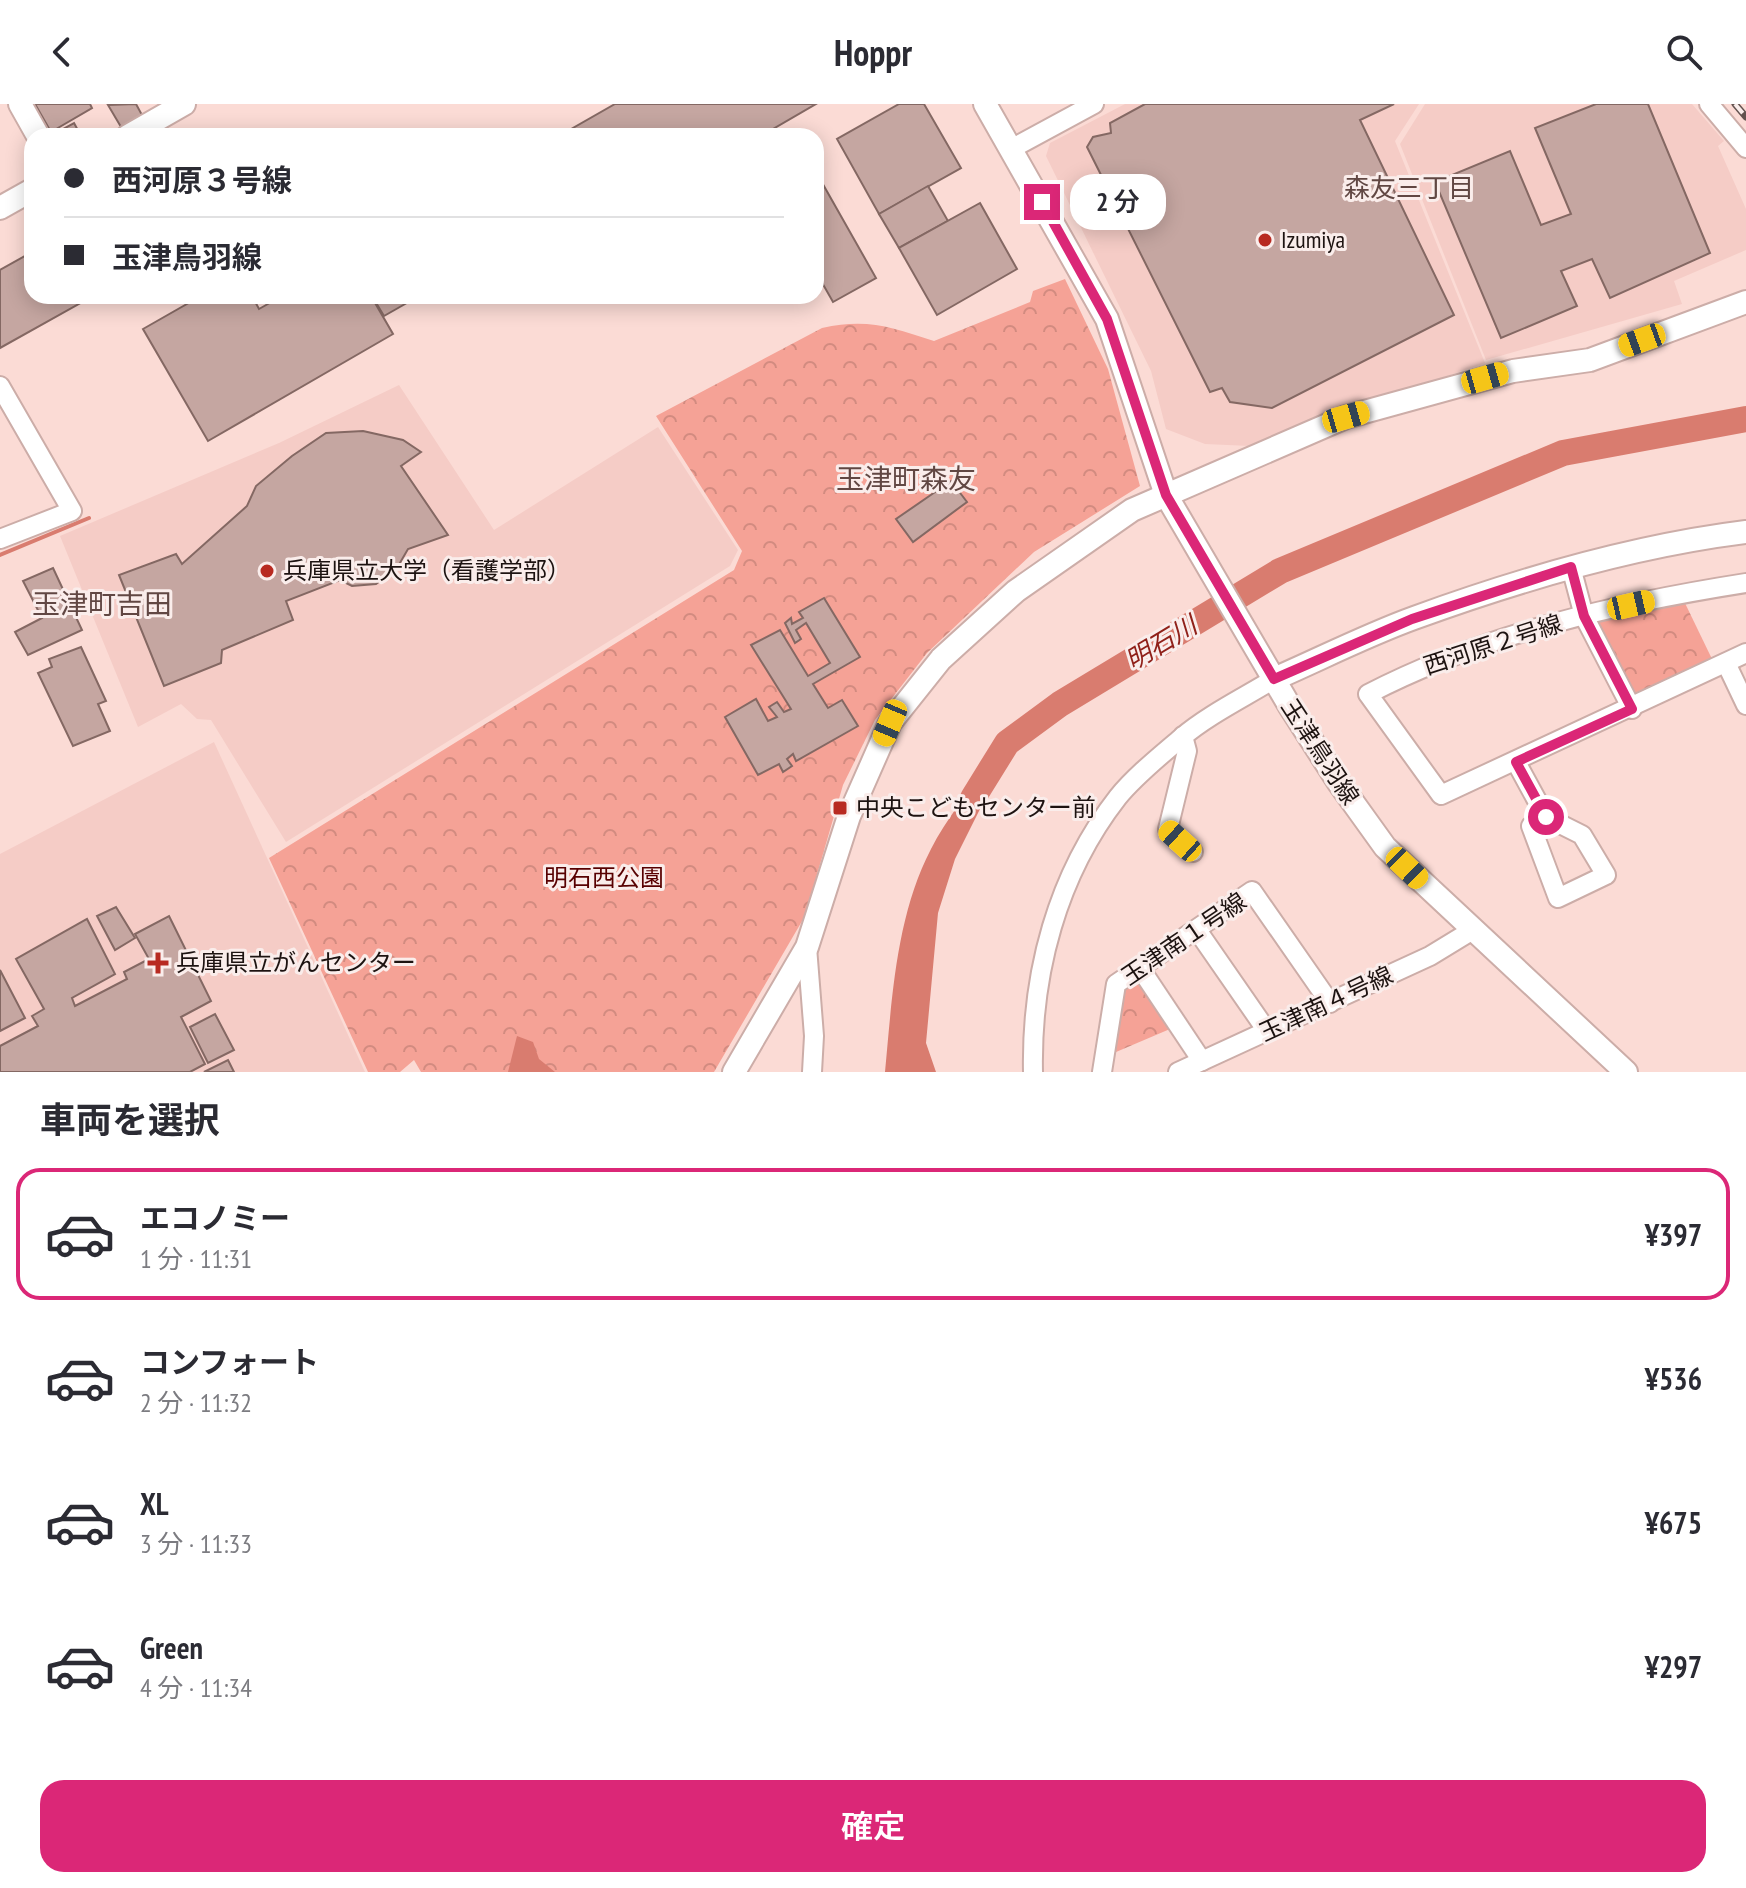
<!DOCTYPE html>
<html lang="ja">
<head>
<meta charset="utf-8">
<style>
  body { margin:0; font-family:"PT Sans Narrow","Noto Sans JP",sans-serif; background:#f2f2f3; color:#2b2b33; height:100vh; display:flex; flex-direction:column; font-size:30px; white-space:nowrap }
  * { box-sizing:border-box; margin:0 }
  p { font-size:26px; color:#7c7c81 }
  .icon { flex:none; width:44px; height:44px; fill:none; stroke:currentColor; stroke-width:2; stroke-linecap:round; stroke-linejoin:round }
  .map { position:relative; height:968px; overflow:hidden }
  .sheet { display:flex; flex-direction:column; background:#fff; flex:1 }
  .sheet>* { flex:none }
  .banner { position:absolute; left:24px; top:24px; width:800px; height:176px; border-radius:24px; box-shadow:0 4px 20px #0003; display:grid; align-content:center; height:176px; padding:0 40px; background:#fff }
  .end { position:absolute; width:36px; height:36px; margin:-18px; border:10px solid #db2777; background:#fff; box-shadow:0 0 0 4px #fff }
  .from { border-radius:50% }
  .bubble { position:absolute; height:56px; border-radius:24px; background:#fff; box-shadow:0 4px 20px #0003; font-size:26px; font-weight:600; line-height:56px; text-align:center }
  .car { position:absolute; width:24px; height:48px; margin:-24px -12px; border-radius:10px; box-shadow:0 0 6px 2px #0007; background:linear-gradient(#f5c518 24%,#345 0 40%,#f5c518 0 76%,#345 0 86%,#f5c518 0) }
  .banner b { display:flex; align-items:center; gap:28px; height:76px; font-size:30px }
  .banner b+b { border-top:2px solid #e1e1e2 }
  .banner i { width:20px; height:20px; background:#2b2b33 }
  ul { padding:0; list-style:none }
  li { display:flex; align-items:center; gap:24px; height:132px; margin:0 16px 12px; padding:0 24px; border:4px solid transparent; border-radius:24px }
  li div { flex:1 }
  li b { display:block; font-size:30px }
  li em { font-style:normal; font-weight:600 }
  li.selected { border-color:#db2777 }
  li>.icon { width:72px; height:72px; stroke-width:1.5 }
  h2 { padding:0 40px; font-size:36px; line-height:96px }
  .cta { display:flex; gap:16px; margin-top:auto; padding:16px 40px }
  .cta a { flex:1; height:92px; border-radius:24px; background:#db2777; color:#fff; font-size:32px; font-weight:600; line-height:92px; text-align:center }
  header { display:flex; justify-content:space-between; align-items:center; height:104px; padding:0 40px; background:#fff; font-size:36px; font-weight:600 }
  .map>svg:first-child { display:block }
</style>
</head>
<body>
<header><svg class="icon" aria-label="back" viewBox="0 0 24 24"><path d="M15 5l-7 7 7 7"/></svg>Hoppr<svg class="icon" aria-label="search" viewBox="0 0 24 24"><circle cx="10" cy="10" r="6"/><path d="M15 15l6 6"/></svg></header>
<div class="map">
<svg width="1746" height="968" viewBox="0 0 1746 968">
  <defs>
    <pattern id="park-crowns" width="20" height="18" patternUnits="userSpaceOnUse" patternTransform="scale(2)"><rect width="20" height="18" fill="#f5a296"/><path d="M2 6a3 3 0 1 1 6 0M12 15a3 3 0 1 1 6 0" fill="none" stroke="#d28b80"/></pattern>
  </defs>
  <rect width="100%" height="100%" fill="#fbdbd5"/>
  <!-- built -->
  <g fill="#f5ccc6">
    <path d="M1125,0H1419L1395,37L1485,259L1378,296L1342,302L1250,342L1205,340L1166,325L1151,267L1046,52L1050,39Z"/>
    <path d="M1425,0H1692L1724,37L1718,42L1746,105V146L1674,177L1682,200L1486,256L1400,40Z"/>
    <path d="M399,281L494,426L658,323L738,446L730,462L286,738L211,616L197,615L181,600L138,623L60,432L279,339Z"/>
    <path d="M214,638L365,968H0V750Z"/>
  </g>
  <!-- park -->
  <g fill="url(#park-crowns)">
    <path d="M1065,175L1108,265L1140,382L1034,448L927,549L875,616L843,681L805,812L714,968H421L414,956L400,968H368L269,754L734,466L742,447L656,312L822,224C867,214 891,223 934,237L1030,198L1033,187Z"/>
    <path d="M1683,495L1712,555L1637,592L1631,589L1596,524L1599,516Z"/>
    <path d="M1137,875L1170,925L1109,951L1122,879Z"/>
  </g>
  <!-- water -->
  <g fill="#d97c6f">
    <path d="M993,653L983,699L955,755L938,809L926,939L936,968H885C892,895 896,812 931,745C947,713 973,683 993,653Z"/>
    <path d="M517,932L533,938L539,955L555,968H508Z"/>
  </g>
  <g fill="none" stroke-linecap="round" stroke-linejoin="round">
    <!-- stream -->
    <path stroke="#d97c6f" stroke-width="4" d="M0,451L89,414"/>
    <!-- river -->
    <path stroke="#d97c6f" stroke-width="26" d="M973,694L1007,639L1060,600L1280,467L1563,349L1746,315"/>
  </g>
  <!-- building -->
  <g fill="#c5a6a1" stroke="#846863" stroke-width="2">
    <path d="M35,0H90L92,4L51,28Z"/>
    <path d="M136,0L142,11L121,23L108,1Z"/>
    <path d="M615,0H816L761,32H613L610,27L602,32H559Z"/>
    <path d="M899,0H924L961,64L879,110L837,35Z"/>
    <path d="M1145,0H1394L1360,16L1454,211L1272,304L1230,298L1222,284L1210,288L1087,43L1093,33L1111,29L1110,19Z"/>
    <path d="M1596,0H1648L1710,149L1610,194L1592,155L1561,167L1577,202L1501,234L1435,78L1510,47L1541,121L1571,110L1535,24Z"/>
    <path d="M74,19L81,32H53L52,31Z"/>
    <path d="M816,68L876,174L833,198L816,168Z"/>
    <path d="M928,82L948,117L899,144L879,110Z"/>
    <path d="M980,99L1017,165L937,211L899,144Z"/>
    <path d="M32,148V192H93L0,244V166Z"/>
    <path d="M201,192H252L259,205L282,192H371L393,230L208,337L143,225Z"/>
    <path d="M372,192H419L384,212Z"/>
    <path d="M363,327L403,336L421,348L401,362L448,431L408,445L397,464L376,480L352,482L340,476L286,497L293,516L222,546L221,559L164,582L119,471L176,450L182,460L247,402L256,382L292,352L326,329Z"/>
    <path d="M951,377L967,398L913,438L896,415Z"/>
    <path d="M53,464L82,526L28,551L15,528L42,514L23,477Z"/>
    <path d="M824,494L860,553L813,580L828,604L842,596L858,622L796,657L793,650L787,655L792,662L783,668L779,660L758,671L725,613L756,595L768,617L777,613L769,603L777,598L784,608L791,605L751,541L780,526L808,572L830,559L806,519L796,526L801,535L795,539L785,519L791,514L792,520L803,514L799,508Z"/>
    <path d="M81,543L106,597L98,600L110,627L73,642L38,569L52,563L49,555Z"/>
    <path d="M116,803L135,834L115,846L97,812Z"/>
    <path d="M169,812L211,897L181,913L205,960L190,968H0V942L38,922L32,912L44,905L16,855L87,815L115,870L72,894L75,902L127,875L124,868L149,855L135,830Z"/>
    <path d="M0,866L25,914L0,927Z"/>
    <path d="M215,910L234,946L208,959L190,923Z"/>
    <path d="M228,956L234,968H204Z"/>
  </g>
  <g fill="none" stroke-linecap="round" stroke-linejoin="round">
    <defs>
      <g id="minor">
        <path d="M1709,0L1746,44"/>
        <path d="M1011,45L1094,0"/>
        <path d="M0,282L72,407L0,435"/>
        <path d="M1571,463L1584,512L1632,605"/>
        <path d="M1746,479C1618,499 1484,530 1368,590L1441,691L1746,549"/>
        <path d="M1726,559L1746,601"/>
        <path d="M1183,632L1187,647L1168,725L1193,748"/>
        <path d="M1516,658L1546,713L1582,731L1606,771L1558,794L1531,722L1546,713"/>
        <path d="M1197,826L1267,927"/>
        <path d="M807,843L814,932L812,968"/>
        <path d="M1140,864L1202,957"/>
        <path d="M1033,968C1031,870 1057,771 1118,693C1135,672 1160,652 1181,634C1208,611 1243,594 1274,575"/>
        <path d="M1102,968L1116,880L1252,787L1330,899"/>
        <path d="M1178,968L1430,852L1471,827"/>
      </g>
      <g id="tertiary">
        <path d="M20,0L38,32"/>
        <path d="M985,0L1107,215L1166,391L1289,601L1339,679L1385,743L1626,968"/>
        <path d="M128,32L184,0"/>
        <path d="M0,104L32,86"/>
        <path d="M1274,575C1320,555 1367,531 1414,514C1521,475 1633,442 1746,428"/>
        <path d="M734,968L807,843L849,712L890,619L941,555L1016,487L1132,406L1346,313L1513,267L1590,256L1746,198"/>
      </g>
    </defs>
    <!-- minor casing -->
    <use href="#minor" stroke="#ccada8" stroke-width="22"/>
    <!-- tertiary casing -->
    <use href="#tertiary" stroke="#ccada8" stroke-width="26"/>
    <!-- minor -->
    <use href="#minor" stroke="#fff" stroke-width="18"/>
    <!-- tertiary -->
    <use href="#tertiary" stroke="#fff" stroke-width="22"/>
    <defs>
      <path id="rail" d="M1735,0L1746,13"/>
    </defs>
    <!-- rail casing -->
    <use href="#rail" stroke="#63524f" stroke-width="7"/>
    <!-- rail -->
    <use href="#rail" stroke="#faedeb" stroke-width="4" stroke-dasharray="12" stroke-linecap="butt"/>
  </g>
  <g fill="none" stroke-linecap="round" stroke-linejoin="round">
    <!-- route -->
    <path stroke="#db2777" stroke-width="10" d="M1042,98L1107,215L1166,391L1274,575L1412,515L1571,463L1584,512L1632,605L1516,658L1546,713"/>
  </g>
  <!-- markers -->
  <g fill="#b82a21" stroke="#faedeb" stroke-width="3">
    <circle cx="1265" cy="136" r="8"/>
    <circle cx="267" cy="467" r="8"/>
    <rect x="832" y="696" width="16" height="16" rx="4"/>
    <path d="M154 847h8v8h8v8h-8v8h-8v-8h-8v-8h8z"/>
  </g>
  <g text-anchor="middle" stroke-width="6" stroke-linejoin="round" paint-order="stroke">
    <!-- poi labels -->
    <g font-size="24" fill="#1d1311" stroke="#faedeb" text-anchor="start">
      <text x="1281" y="144">Izumiya</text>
      <text x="283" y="475">兵庫県立大学（看護学部）</text>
      <text x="856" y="712">中央こどもセンター前</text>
      <text x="176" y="867">兵庫県立がんセンター</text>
    </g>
    <!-- street labels -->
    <g font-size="24" fill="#1d1311" stroke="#faedeb">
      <text transform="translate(1493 541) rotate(-18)" y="8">西河原２号線</text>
      <text transform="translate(1320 648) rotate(57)" y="8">玉津鳥羽線</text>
      <text transform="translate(1184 835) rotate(-34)" y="8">玉津南１号線</text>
      <text transform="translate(1326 900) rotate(-25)" y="8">玉津南４号線</text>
    </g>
    <!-- park labels -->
    <g font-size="24" fill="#580001" stroke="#faedeb">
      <text x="604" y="782">明石西公園</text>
    </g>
    <!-- neighbourhood labels -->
    <g font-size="26" fill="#614743" stroke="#faedeb">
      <text x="1409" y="93">森友三丁目</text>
    </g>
    <!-- water labels -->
    <g font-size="26" font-style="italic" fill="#90211a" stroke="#faedeb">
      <text transform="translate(1161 539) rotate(-31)" y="9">明石川</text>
    </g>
    <!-- quarter labels -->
    <g font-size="28" fill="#614743" stroke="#faedeb">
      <text x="906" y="385">玉津町森友</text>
      <text x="102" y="510">玉津町吉田</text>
    </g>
  </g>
</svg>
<i class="end from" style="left:1546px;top:713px"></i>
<i class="end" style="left:1042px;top:98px"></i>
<div class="bubble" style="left:1070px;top:70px;width:96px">2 分</div>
<i class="car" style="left:1642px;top:236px;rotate:250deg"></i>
<i class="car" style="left:1485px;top:274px;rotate:74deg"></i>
<i class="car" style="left:1346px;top:313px;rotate:74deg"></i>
<i class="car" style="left:1631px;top:501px;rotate:77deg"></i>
<i class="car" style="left:890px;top:619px;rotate:203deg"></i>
<i class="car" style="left:1180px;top:737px;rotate:312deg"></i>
<i class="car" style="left:1407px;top:764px;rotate:134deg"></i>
<div class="banner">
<b><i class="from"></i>西河原３号線</b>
<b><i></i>玉津鳥羽線</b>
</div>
</div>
<section class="sheet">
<h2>車両を選択</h2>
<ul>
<li class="selected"><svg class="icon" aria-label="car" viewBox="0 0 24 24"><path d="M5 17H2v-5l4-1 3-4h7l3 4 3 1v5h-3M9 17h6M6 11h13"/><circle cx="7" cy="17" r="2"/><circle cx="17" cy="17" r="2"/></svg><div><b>エコノミー</b><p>1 分 · 11:31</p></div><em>¥397</em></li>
<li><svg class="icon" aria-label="car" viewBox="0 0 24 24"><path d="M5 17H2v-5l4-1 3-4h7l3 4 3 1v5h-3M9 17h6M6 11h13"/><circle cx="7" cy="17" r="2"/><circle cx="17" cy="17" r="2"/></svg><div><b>コンフォート</b><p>2 分 · 11:32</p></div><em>¥536</em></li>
<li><svg class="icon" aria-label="car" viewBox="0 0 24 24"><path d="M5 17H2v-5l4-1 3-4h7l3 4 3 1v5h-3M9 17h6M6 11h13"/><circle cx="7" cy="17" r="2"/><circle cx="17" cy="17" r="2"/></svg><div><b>XL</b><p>3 分 · 11:33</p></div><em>¥675</em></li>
<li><svg class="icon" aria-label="car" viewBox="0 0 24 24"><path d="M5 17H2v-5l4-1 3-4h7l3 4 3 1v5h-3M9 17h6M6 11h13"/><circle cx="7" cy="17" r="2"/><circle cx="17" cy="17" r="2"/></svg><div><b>Green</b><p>4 分 · 11:34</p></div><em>¥297</em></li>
</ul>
<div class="cta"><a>確定</a></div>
</section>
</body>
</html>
